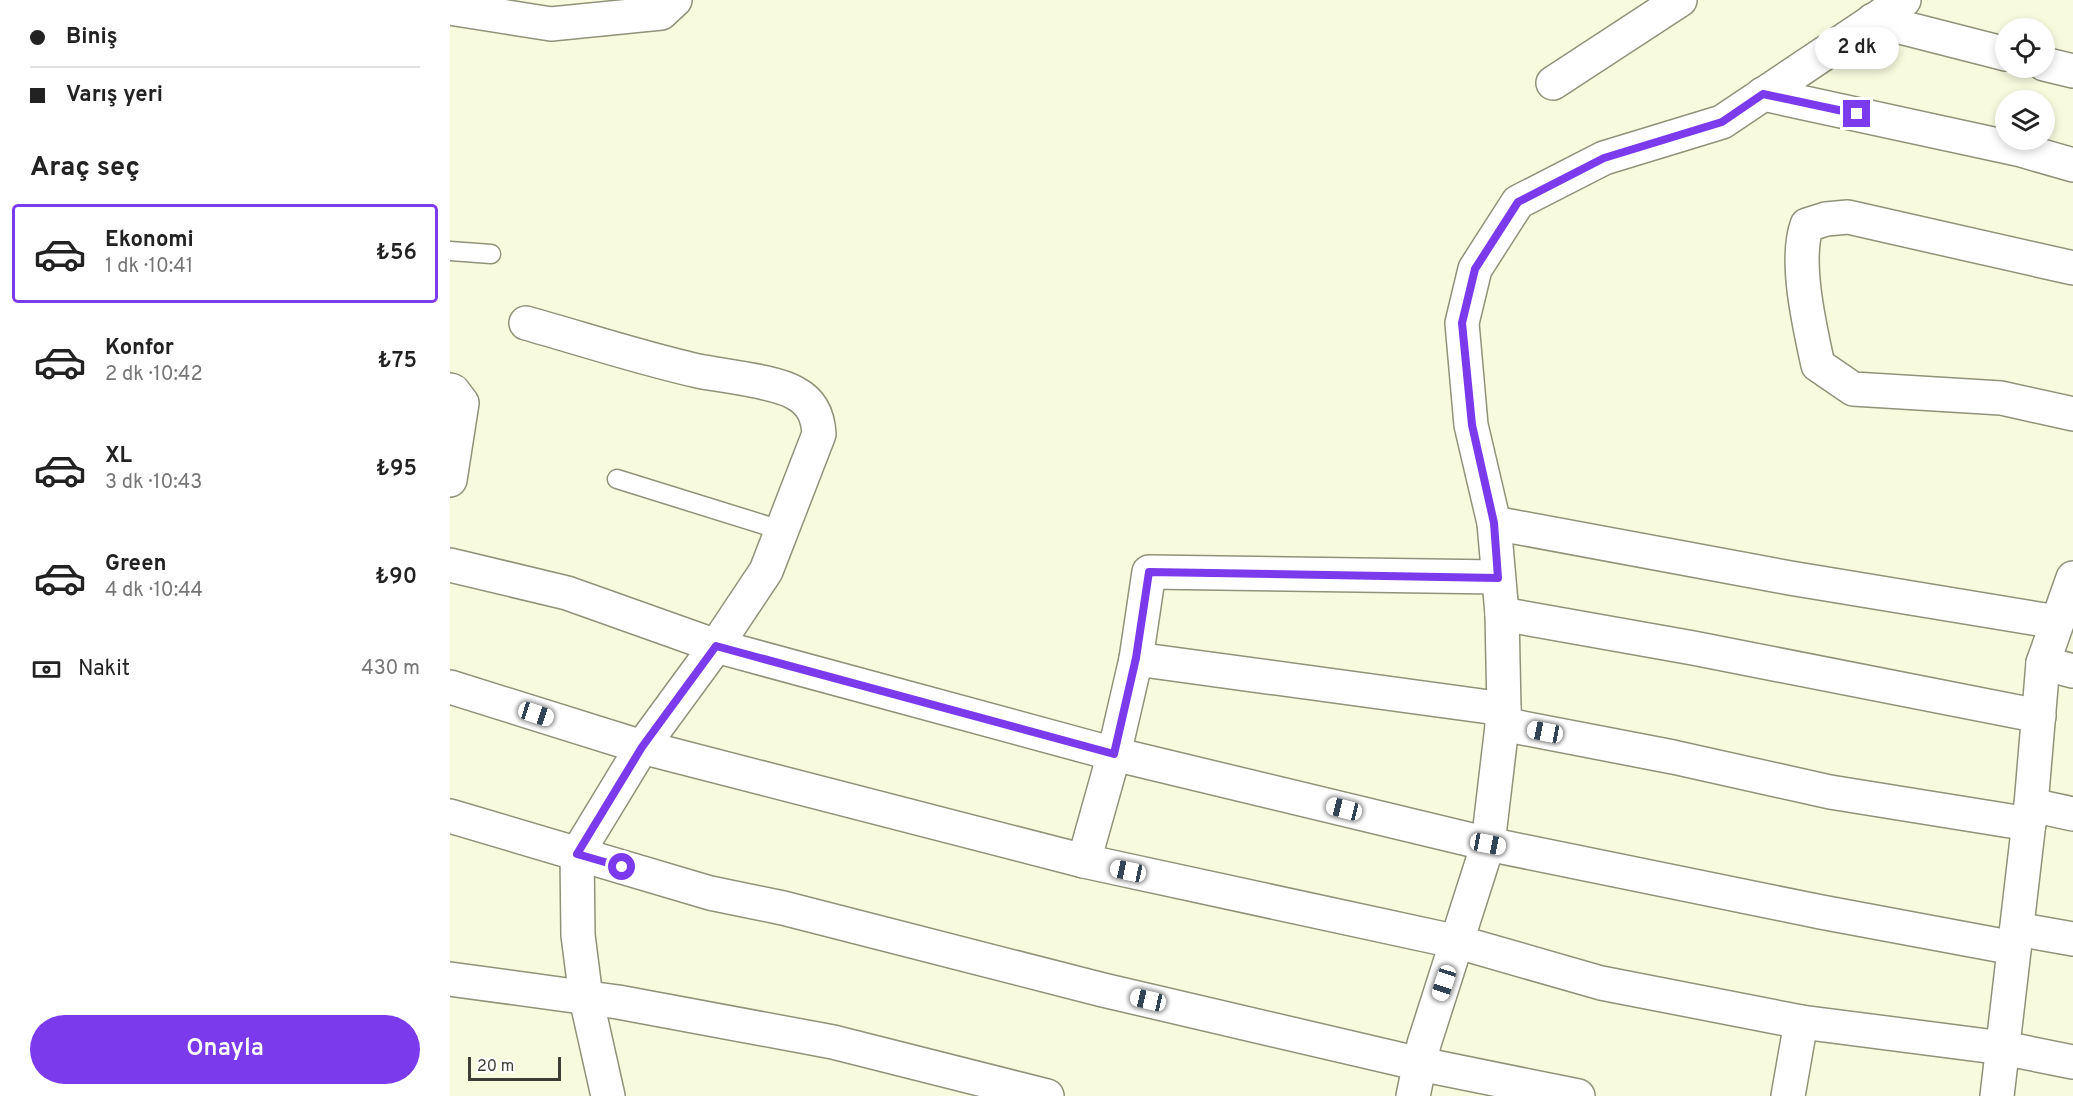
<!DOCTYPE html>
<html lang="tr">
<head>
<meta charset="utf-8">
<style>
  body { margin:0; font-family:Overpass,sans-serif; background:#f6f6f6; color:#222; height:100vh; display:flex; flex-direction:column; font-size:22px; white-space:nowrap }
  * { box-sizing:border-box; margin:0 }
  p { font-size:20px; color:#767676 }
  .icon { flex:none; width:33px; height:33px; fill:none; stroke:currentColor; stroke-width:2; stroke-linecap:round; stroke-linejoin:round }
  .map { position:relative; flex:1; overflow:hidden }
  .panel { display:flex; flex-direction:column; background:#fff; width:450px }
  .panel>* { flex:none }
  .guide { display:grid; align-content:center; height:132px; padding:0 30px; background:#fff }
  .tools { position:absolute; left:1545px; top:18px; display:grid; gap:12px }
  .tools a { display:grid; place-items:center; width:60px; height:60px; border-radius:50%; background:#fff; box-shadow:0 3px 9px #0003; font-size:30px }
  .scale { position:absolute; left:18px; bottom:15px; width:93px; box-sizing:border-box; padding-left:6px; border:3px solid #3d3e33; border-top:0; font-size:16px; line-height:21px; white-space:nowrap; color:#3d3e33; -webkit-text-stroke:4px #fff; paint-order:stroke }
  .end { position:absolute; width:27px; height:27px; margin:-14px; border:8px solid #7c3aed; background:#fff; box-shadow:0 0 0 3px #fff }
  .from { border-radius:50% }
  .bubble { position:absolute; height:42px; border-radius:21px; background:#fff; box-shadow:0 3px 9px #0003; font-size:20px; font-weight:600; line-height:42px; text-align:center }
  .car { position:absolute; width:18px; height:36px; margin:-18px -9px; border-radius:8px; box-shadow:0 0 4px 2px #0007; background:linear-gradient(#fff 24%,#345 0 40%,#fff 0 76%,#345 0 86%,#fff 0) }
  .guide b { display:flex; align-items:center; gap:21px; height:57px; font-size:22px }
  .guide b+b { border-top:2px solid #e0e0e0 }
  .guide i { width:15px; height:15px; background:#222 }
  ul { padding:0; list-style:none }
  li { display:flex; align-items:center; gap:18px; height:99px; margin:0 12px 9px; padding:0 18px; border:3px solid transparent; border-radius:6px }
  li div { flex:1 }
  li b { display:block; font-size:22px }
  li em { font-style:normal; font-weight:600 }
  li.selected { border-color:#7c3aed }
  li>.icon { width:54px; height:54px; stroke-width:1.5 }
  h2 { padding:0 30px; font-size:27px; line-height:72px }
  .pay { display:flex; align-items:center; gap:15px; height:66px; padding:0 30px; font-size:22px }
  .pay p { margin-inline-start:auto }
  .primary-button { display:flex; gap:12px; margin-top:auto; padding:12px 30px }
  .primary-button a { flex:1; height:69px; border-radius:36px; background:#7c3aed; color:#fff; font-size:24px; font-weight:600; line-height:69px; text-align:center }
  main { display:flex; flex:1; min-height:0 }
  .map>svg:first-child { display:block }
</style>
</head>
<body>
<main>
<section class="panel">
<div class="guide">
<b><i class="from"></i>Biniş</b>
<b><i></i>Varış yeri</b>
</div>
<h2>Araç seç</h2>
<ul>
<li class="selected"><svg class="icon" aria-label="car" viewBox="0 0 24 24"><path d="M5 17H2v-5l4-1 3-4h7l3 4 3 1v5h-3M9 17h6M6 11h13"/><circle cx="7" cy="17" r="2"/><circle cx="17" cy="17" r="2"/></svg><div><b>Ekonomi</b><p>1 dk · 10:41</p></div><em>₺56</em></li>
<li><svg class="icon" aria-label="car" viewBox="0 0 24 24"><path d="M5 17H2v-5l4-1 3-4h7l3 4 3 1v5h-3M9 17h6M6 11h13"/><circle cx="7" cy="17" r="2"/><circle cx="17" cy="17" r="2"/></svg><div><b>Konfor</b><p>2 dk · 10:42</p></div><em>₺75</em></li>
<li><svg class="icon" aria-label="car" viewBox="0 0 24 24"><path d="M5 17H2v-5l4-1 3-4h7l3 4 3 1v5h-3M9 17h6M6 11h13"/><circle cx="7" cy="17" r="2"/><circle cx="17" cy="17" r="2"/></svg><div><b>XL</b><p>3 dk · 10:43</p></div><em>₺95</em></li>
<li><svg class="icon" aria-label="car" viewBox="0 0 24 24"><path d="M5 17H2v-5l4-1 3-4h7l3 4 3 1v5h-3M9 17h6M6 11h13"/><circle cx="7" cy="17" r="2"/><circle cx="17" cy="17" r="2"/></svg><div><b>Green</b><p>4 dk · 10:44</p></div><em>₺90</em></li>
</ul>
<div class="pay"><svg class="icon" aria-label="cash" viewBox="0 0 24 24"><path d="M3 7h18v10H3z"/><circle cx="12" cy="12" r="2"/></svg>Nakit<p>430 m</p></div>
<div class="primary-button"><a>Onayla</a></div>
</section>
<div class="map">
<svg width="1623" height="1096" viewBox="0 0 1623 1096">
  <rect width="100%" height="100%" fill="#f8fade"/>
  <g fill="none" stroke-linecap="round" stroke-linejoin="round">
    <defs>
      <g id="service">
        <path d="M0,251L41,254"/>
        <path d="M167,479L331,530"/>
      </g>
      <g id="minor">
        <path d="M0,8L101,24L211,13L225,0"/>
        <path d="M1423,20L1556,54"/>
        <path d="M1594,64L1623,71"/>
        <path d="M1103,83L1230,0"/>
        <path d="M1313,94L1571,150L1623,165"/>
        <path d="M1623,268L1398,217L1376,219L1357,225C1344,261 1360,328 1368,365L1403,389L1551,398L1623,414"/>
        <path d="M76,323C133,339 190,358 248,371C273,376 325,381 345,393C362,402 368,416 369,434L316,571L266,646L192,747L127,854L128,935L136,998L158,1096"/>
        <path d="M0,390L3,391L12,403L0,480"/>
        <path d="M1044,523L1340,578L1607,622"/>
        <path d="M0,565L117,593L266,646L664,754L686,659L1054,709"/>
        <path d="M1052,614L1243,648L1589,716"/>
        <path d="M686,659L699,572L1048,577"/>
        <path d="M1593,663L1623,671"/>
        <path d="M0,687L192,747L634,861L1008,942L1151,983L1351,1022L1553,1048L1623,1062"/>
        <path d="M1052,724L1223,757L1380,792L1579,824"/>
        <path d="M1581,805L1623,814"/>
        <path d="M0,816L260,893L333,908L653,990L970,1064L1128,1096"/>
        <path d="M634,861L664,754L1038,844L1371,912L1564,948"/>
        <path d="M1567,929L1623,939"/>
        <path d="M0,979L168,1002L383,1042L597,1096"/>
        <path d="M963,1096L974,1044L1038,844L1054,709L1052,614L1044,523L1021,425L1012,323L1025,269L1068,202L1154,158L1272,122L1454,0"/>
        <path d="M1338,1096L1351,1022"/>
        <path d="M1547,1096L1581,805L1593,663L1623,578"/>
      </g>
    </defs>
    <!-- service casing -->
    <use href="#service" stroke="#909279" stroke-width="21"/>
    <!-- minor casing -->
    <use href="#minor" stroke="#909279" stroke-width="36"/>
    <!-- service -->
    <use href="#service" stroke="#fff" stroke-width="18"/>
    <!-- minor -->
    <use href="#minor" stroke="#fff" stroke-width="33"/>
  </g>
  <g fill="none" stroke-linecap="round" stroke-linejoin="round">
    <!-- route -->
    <path stroke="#7c3aed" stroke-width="8" d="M172,867L127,854L192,747L266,646L664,754L686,658L699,572L1048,578L1044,523L1022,425L1012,323L1025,269L1068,202L1154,158L1272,122L1313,94L1407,114"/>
  </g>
</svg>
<div class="tools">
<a><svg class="icon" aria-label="locate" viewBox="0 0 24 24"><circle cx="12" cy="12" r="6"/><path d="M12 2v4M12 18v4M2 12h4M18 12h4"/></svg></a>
<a><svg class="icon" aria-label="layers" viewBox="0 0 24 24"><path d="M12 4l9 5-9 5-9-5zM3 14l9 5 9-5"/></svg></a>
</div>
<div class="scale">20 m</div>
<i class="end from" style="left:172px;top:867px"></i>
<i class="end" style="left:1407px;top:114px"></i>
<div class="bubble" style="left:1365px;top:27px;width:84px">2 dk</div>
<i class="car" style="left:86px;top:714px;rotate:108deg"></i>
<i class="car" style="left:1095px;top:732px;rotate:281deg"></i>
<i class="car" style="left:894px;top:809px;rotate:284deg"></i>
<i class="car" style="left:1038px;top:844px;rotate:101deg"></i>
<i class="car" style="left:678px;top:871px;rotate:282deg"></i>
<i class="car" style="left:994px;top:983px;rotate:198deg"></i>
<i class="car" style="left:698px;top:1000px;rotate:283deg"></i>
</div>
</main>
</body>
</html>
